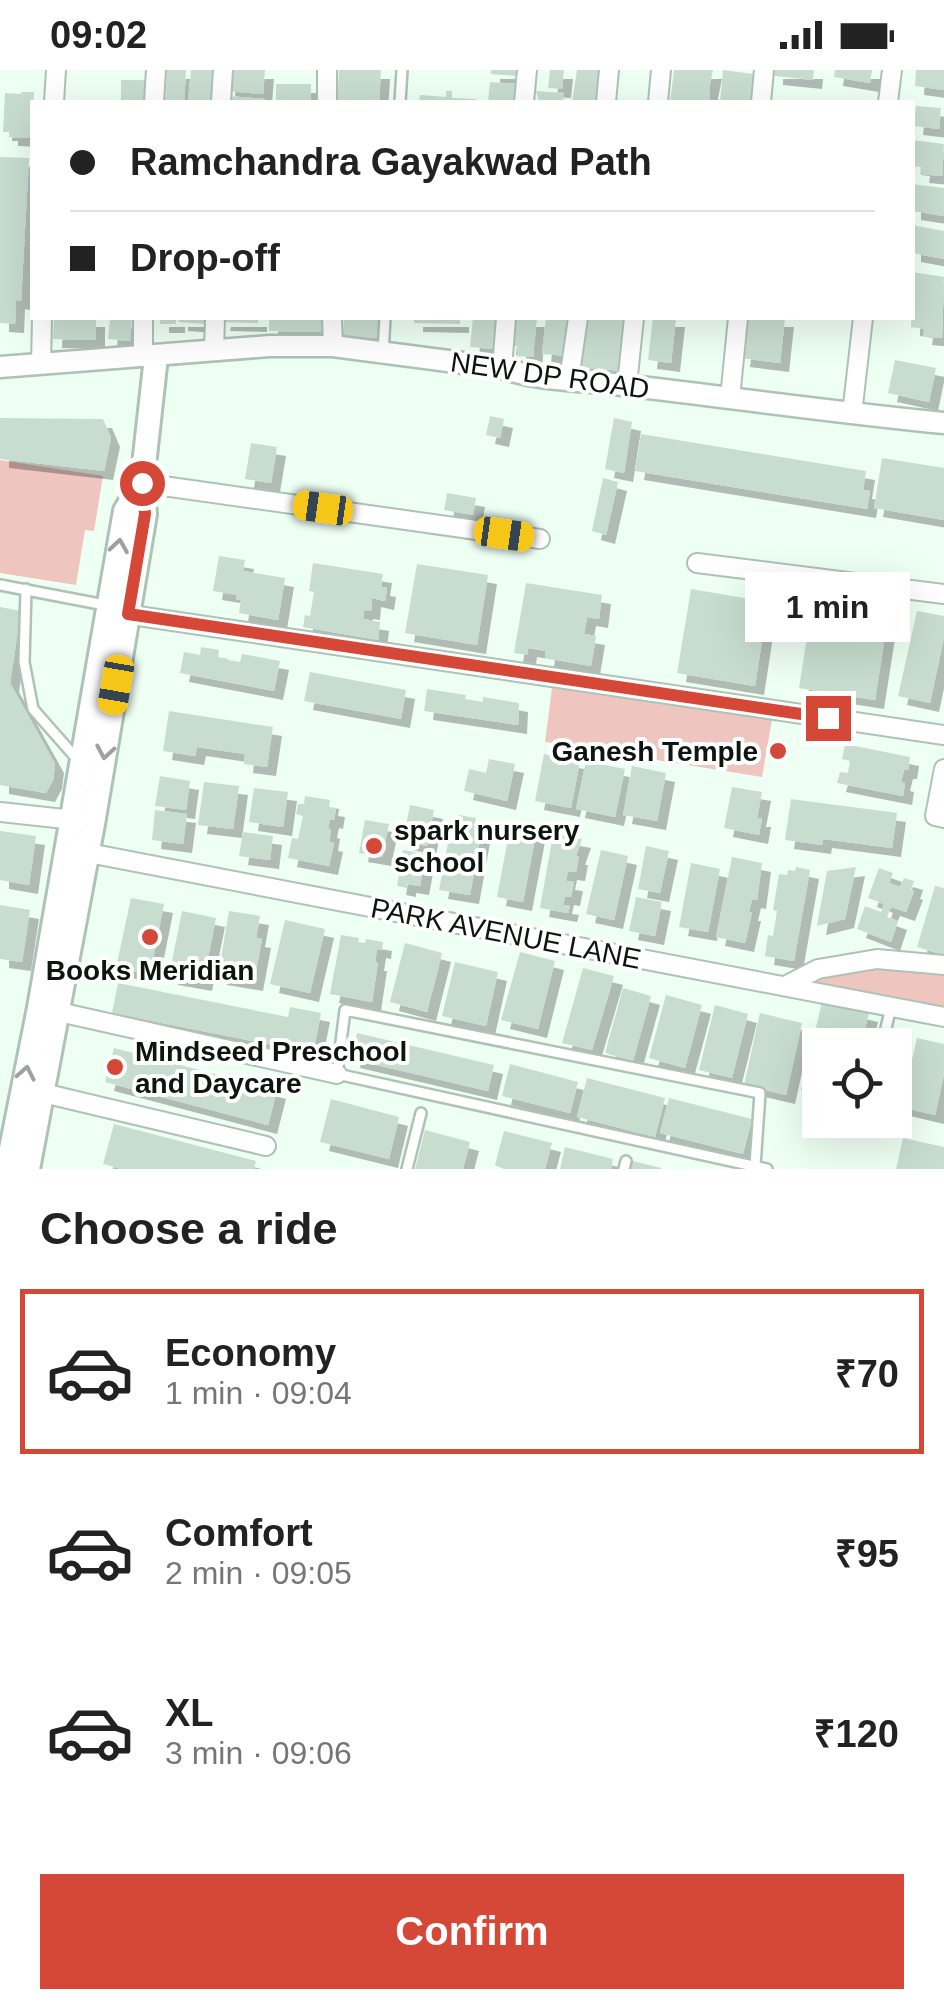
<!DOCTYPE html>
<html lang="en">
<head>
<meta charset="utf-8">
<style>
  body { margin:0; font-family:Helvetica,sans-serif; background:#f6f6f6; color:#222; height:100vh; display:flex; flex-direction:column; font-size:38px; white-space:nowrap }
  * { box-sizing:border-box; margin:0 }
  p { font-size:32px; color:#767676 }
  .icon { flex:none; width:55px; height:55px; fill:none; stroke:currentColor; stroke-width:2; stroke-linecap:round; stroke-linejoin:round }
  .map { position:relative; height:1099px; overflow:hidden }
  .side { display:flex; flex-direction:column; background:#fff; flex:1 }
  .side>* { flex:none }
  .top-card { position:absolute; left:30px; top:30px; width:885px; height:220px; border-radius:0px; box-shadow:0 10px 40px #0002; display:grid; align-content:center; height:220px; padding:0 40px; background:#fff }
  .tools { position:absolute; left:802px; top:958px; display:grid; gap:20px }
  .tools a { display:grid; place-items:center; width:110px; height:110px; border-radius:0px; background:#fff; box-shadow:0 10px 40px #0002; font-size:50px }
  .end { position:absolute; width:45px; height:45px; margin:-22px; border:12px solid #d54837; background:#fff; box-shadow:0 0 0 5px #fff }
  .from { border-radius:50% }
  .bubble { position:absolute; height:70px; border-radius:0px; background:#fff; box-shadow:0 10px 40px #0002; font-size:32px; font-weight:700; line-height:70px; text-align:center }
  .car { position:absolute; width:30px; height:60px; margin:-30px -15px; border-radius:12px; box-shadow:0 0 8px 2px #0007; background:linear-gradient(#f5c518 24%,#345 0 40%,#f5c518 0 76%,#345 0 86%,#f5c518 0) }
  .top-card b { display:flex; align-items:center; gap:35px; height:95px; font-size:38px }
  .top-card b+b { border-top:2px solid #e0e0e0 }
  .top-card i { width:25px; height:25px; background:#222 }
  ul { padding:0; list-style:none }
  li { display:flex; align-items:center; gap:30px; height:165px; margin:0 20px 15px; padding:0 20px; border:5px solid transparent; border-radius:0px }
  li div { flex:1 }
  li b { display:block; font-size:38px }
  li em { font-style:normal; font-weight:700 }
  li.on { border-color:#d54837 }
  li>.icon { width:90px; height:90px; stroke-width:1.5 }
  h2 { padding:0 40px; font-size:45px; line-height:120px }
  .primary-button { display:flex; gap:20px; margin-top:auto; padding:20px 40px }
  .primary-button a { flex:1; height:115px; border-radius:0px; background:#d54837; color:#fff; font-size:40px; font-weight:700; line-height:115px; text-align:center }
  .status { display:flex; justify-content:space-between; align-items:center; height:70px; padding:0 50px; background:#fff; direction:ltr }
  .status svg { height:28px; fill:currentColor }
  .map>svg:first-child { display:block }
</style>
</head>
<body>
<div class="status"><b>09:02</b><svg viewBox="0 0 49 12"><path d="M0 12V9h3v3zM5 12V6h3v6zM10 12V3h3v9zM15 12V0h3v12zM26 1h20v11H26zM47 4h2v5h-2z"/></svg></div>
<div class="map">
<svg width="944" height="1099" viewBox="0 0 944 1099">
  <defs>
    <filter id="shadow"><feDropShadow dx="9" dy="9" stdDeviation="0" flood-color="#0004"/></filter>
  </defs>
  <rect width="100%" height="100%" fill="#eefff4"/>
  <!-- green -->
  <g fill="#eec6bf">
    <path d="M0,390L103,406L94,461L85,460L76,515L0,503Z"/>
    <path d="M552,618L772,650L762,707L545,672Z"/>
    <path d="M889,898L944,905V942L799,914L845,900Z"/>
  </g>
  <!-- building -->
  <g fill="#c8ddd0" filter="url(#shadow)">
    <path d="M167,0H186L184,32H165Z"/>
    <path d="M191,0H217L214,32H188Z"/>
    <path d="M227,0H265L263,24L226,21Z"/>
    <path d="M339,0H381L379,32H337Z"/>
    <path d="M491,0H518L517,6L491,4Z"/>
    <path d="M550,0H564L562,19L548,18Z"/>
    <path d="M577,0H605L600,32H572Z"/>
    <path d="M674,0H713L709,19L710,32H670Z"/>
    <path d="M723,0L753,4L752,20H756L755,31L720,32Z"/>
    <path d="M774,0H814L813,10L774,6Z"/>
    <path d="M835,0H872L870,13L834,7Z"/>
    <path d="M916,0H944V20L915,16Z"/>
    <rect x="121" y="10" width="28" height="22"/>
    <path d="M490,12L518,14L516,32H488Z"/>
    <rect x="276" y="14" width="35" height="18"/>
    <path d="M446,21H452V28L476,29V32H419L420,25L446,27Z"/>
    <path d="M536,21L564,23L563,32H539Z"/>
    <path d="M21,22H34L32,68L9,67V62H3L5,23L21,24Z"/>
    <path d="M227,26L265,29V32H227Z"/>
    <path d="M916,36L941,38L939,59L914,56Z"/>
    <path d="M912,70L944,74L942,106L920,104L921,97L912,96Z"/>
    <path d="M0,87L29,88L21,231L16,230L15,254L0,253Z"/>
    <path d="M912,114L944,118V146L912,141Z"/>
    <path d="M912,155L944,161V189L912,183Z"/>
    <path d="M912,202L944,207L942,268L923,266L924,259L911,257Z"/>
    <path d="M54,248H96V270L53,269Z"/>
    <path d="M110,248H132L130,271L108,269Z"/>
    <rect x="160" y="248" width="16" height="6"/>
    <path d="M179,248H205V254L179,252Z"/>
    <path d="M222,248H258V253L221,252Z"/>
    <path d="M269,248H322L321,262L269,261Z"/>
    <path d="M344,248H380L378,268L343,267Z"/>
    <path d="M414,248H460V254L414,253Z"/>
    <path d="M473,248H498L495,279L470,277Z"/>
    <path d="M510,248H537L533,287L517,286V276H507Z"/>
    <path d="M546,248H573L569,286L542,284Z"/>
    <path d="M587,248H628L622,301L580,297Z"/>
    <path d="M653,248H676L671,293L648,290Z"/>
    <path d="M746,248H785L780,293L741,288Z"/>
    <path d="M895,290L936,298L929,332L888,323Z"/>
    <path d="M490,346L504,349L500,368L486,365Z"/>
    <path d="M0,348L103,349L111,368L104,401L0,389Z"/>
    <path d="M614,348L632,352L624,403L605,399Z"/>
    <path d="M641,364L866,401L863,420L870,421L867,439L635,401Z"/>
    <path d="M251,373L277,377L271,413L245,409Z"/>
    <path d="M882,388L944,398V450L874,438Z"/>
    <path d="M603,408L618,412L606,465L592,461Z"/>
    <path d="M447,423L476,428L473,445L444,440Z"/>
    <path d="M219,486L245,490L243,501L285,508L278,550L239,543L241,530L236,529L237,525L213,521Z"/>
    <path d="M313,493L383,504L381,517L387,518L385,531L372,528L371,541L364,540L363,549L380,552L378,570L303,557L305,545L310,546L314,522L309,521Z"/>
    <path d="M417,494L488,505L477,575L405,563Z"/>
    <path d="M526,513L602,525L599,549L587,547L584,564L596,566L591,596L545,588L546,581L528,578L527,585L514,583Z"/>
    <path d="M691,519L768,532L755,616L677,603Z"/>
    <path d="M0,537L21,541L10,613L55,694L53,710L46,723L0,715Z"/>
    <path d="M811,541L887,553L875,630L799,618Z"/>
    <path d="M917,541L944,546V567L930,633L898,626Z"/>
    <path d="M201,577L219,580L218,588L240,592L242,584L280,591L274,621L180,603L184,582L200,585Z"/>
    <path d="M310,602L406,620L401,649L304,631Z"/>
    <path d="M427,619L466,625L465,629L483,632V627L519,633L518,655L424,641Z"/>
    <path d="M169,641L273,657L267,697L244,694L245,684L197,677L195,686L163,681Z"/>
    <path d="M845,674L910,687L908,700H904L901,712L905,713L903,726L837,713L840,702L848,703L850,691L842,689Z"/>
    <path d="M544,684L580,691L571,738L535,731Z"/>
    <path d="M489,689L515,694L507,731L464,721L469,699L486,703Z"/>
    <path d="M586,691L625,699L615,747L576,739Z"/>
    <path d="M632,696L666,703L657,751L623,745Z"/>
    <path d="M160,706L190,711L186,740L155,736Z"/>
    <path d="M204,712L239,716L233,759L198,755Z"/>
    <path d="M732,717L762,722L757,748H762L759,765L724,758Z"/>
    <path d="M254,718L288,722L283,757L249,752Z"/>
    <path d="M305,726L330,730L329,737L336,738L334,750L330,749L328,759L331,760L329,772L334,773L329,796L288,788L292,768L298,769L303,746L296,744L298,734H304Z"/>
    <path d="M791,729L897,743L892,778L823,769L822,775L785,770Z"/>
    <path d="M410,735L434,740L427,776L403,771Z"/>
    <path d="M155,740L187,744L183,774L152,770Z"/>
    <path d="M459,745L476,748L475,752L483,753L470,825L439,820L453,747L458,748Z"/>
    <path d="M365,750L389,754L382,787L359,783Z"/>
    <path d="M510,758L536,763L523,832L497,827Z"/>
    <path d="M554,759L572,762L571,767L582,769L576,786H579L576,802L568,801L566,811L574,812L571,827L565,826L563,835L570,836L568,843L540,838Z"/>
    <path d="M0,761L36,766L29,815L0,810Z"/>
    <path d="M243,762L273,766L270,790L239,786Z"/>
    <path d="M646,776L669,781L660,823L638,819Z"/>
    <path d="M403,780L426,784L420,816L407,814V818L397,816Z"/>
    <path d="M601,780L628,786L614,850L586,844Z"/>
    <path d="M732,787L762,793L757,830L752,829L749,842H752L745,873L716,867Z"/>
    <path d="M691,793L720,799L708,862L679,857Z"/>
    <path d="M796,797L810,800L794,891L765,886L768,865L773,866L777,841L773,840L779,804L787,805L788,800L795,801Z"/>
    <path d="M856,797L845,849L817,856L827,801Z"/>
    <path d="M879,798L893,803L889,813L900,817L904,808L914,811L911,820L914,821L906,842L891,837L887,847L898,851L891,872L857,859L865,836L881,842L884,834L868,828Z"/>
    <path d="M935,816L944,818V885L917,877Z"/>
    <path d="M636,827L662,832L655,866L629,861Z"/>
    <path d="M131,828L164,834L150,904L116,898Z"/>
    <path d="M0,835L30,840L22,892L0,889Z"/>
    <path d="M182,841L216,848L203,912L169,906Z"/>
    <path d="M229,841L260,846L256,868L262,869L254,912L218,906Z"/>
    <path d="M285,850L325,859L310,923L270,914Z"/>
    <path d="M341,865L359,868L358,872L365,873L366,869L383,872L382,880L377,879L375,892H378L372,932L330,924Z"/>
    <path d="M405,873L442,883L427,942L390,932Z"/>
    <path d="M520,882L555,891L538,959L501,950Z"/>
    <path d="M455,892L498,902L486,956L442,946Z"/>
    <path d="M583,898L614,906L592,980L562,973Z"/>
    <path d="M118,913L288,947L290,937L321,943L313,983L112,943Z"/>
    <path d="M623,918L651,926L633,991L605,983Z"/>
    <path d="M666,925L702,935L685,998L649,988Z"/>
    <path d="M822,932L869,943L861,975H820V1024L801,1020Z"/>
    <path d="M715,935L748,944L732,1008L699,1000Z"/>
    <path d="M760,943L802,953L786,1025L744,1015Z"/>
    <path d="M871,960L902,967L896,992L895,975H868Z"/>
    <path d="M357,963L494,995L488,1021L351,989Z"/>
    <path d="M917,968L944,974V1004L935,1045L901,1037Z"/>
    <path d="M114,978L277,1020L268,1055L105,1012Z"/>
    <path d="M510,994L578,1012L570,1043L502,1026Z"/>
    <path d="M587,1008L665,1028L655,1067L577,1047Z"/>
    <path d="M669,1028L752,1049L743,1084L660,1063Z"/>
    <path d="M331,1029L399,1047L389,1089L320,1072Z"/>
    <path d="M114,1054L256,1091L254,1099H122L103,1094Z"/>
    <path d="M425,1060L470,1072L463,1099H415Z"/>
    <path d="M504,1061L552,1073L545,1099H504L495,1095Z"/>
    <path d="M903,1068L944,1077V1099H896Z"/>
    <path d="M565,1077L613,1089L611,1099H560Z"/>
    <path d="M629,1090L661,1098V1099H627Z"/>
  </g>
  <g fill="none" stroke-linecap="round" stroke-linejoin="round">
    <defs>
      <g id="service">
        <path d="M400,32L402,0"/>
        <path d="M383,283L385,248"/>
        <path d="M0,515L105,535"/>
        <path d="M26,519L24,592L33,639L77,689"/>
        <path d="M882,975L891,937"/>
        <path d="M863,1055L865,1050"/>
        <path d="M755,1096L760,1023L345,940L337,1004L767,1099"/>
        <path d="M407,1099L421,1043"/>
        <path d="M624,1099L626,1091"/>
      </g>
      <g id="minor">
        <path d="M54,32L56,0"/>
        <path d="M154,32L156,0"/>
        <path d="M221,32L223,0"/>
        <path d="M327,32V0"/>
        <path d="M524,32L527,0"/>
        <path d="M606,32L609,0"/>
        <path d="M658,32L661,0"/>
        <path d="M761,32L764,0"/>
        <path d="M888,32L892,0"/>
        <path d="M143,248V287"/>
        <path d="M332,248L333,276"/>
        <path d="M214,281L215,248"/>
        <path d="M41,294L42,248"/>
        <path d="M502,298L506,248"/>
        <path d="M569,310L578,248"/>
        <path d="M627,315L634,248"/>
        <path d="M730,328L738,248"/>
        <path d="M852,344L863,248"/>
        <path d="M142,413L540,469"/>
        <path d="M697,493L944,524"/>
        <path d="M118,543L944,665"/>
        <path d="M944,699L935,746L944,748"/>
        <path d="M0,742L83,751"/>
        <path d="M78,781L944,947"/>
        <path d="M785,916L818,899L877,889L944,895"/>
        <path d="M59,942L337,1004"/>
        <path d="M43,1023L266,1076"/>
      </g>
      <path id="tertiary" d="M0,297L270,276H333L502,298C543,312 587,310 631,316C735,328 839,343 944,353"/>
      <g id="secondary">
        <path d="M7,1099L39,938L125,441L142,413"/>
        <path d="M28,1099L93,754L145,444L142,413L156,287"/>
      </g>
    </defs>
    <!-- service casing -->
    <use href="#service" stroke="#aec2b6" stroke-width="14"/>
    <!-- minor casing -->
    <use href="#minor" stroke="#aec2b6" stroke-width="22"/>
    <!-- tertiary casing -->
    <use href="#tertiary" stroke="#aec2b6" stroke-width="25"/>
    <!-- secondary casing -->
    <use href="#secondary" stroke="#aec2b6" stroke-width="28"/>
    <!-- service -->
    <use href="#service" stroke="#fff" stroke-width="9"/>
    <!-- minor -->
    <use href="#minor" stroke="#fff" stroke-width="18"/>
    <!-- tertiary -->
    <use href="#tertiary" stroke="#fff" stroke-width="20"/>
    <!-- secondary -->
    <use href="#secondary" stroke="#fff" stroke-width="22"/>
  </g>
  <!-- one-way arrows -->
  <defs><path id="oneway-chevron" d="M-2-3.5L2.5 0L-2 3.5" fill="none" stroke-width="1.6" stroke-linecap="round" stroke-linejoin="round" transform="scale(2.5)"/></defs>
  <g stroke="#9ea19f">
    <use href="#oneway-chevron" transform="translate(119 476) rotate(-81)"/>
    <use href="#oneway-chevron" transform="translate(105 682) rotate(100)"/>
    <use href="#oneway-chevron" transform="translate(26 1003) rotate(-79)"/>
  </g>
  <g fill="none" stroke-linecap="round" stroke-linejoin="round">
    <!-- route -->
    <path stroke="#d54837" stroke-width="12" d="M142,413L145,444L128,544L828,648"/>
  </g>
  <!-- markers -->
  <g fill="#d54837" stroke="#fff" stroke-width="4">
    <circle cx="778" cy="681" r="10"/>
    <circle cx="374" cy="776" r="10"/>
    <circle cx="150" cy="867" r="10"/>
    <circle cx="115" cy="997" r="10"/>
  </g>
  <g text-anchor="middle" stroke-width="8" stroke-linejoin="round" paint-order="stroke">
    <!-- street labels -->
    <g font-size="28" fill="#0d1510" stroke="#fff">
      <text transform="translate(550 305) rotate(8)" y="10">NEW DP ROAD</text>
      <text transform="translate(506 863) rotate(11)" y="10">PARK AVENUE LANE</text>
    </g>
    <!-- poi labels -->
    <g font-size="28" font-weight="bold" fill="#0d1510" stroke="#fff" text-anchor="start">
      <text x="758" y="691" text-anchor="end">Ganesh Temple</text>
      <text x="394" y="770">spark nursery<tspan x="394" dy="32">school</tspan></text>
      <text x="150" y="910" text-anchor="middle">Books Meridian</text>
      <text x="135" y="991">Mindseed Preschool<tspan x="135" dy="32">and Daycare</tspan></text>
    </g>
  </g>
</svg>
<div class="tools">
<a><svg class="icon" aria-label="locate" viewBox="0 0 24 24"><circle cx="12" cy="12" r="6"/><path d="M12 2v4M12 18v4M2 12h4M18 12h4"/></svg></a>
</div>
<i class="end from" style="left:142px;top:413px"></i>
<i class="end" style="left:828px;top:648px"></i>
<div class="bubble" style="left:745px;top:502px;width:165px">1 min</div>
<i class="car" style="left:323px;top:438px;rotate:278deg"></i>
<i class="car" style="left:504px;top:464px;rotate:98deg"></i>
<i class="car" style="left:116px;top:615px;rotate:190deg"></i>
<div class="top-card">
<b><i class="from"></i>Ramchandra Gayakwad Path</b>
<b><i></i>Drop-off</b>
</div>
</div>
<section class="side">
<h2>Choose a ride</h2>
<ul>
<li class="on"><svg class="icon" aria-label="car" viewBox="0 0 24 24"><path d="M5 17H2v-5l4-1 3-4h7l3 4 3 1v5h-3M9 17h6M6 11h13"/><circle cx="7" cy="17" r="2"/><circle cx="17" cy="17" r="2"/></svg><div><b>Economy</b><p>1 min · 09:04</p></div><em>₹70</em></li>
<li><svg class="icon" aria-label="car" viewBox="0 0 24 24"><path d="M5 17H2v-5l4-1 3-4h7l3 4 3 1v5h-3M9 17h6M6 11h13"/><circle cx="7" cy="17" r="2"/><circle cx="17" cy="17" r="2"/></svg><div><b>Comfort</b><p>2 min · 09:05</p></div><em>₹95</em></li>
<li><svg class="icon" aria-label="car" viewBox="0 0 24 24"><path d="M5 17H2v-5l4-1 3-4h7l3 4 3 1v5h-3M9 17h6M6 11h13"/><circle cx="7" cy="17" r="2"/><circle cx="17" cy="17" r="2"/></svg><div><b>XL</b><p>3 min · 09:06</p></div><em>₹120</em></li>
</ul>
<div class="primary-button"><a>Confirm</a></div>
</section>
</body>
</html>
